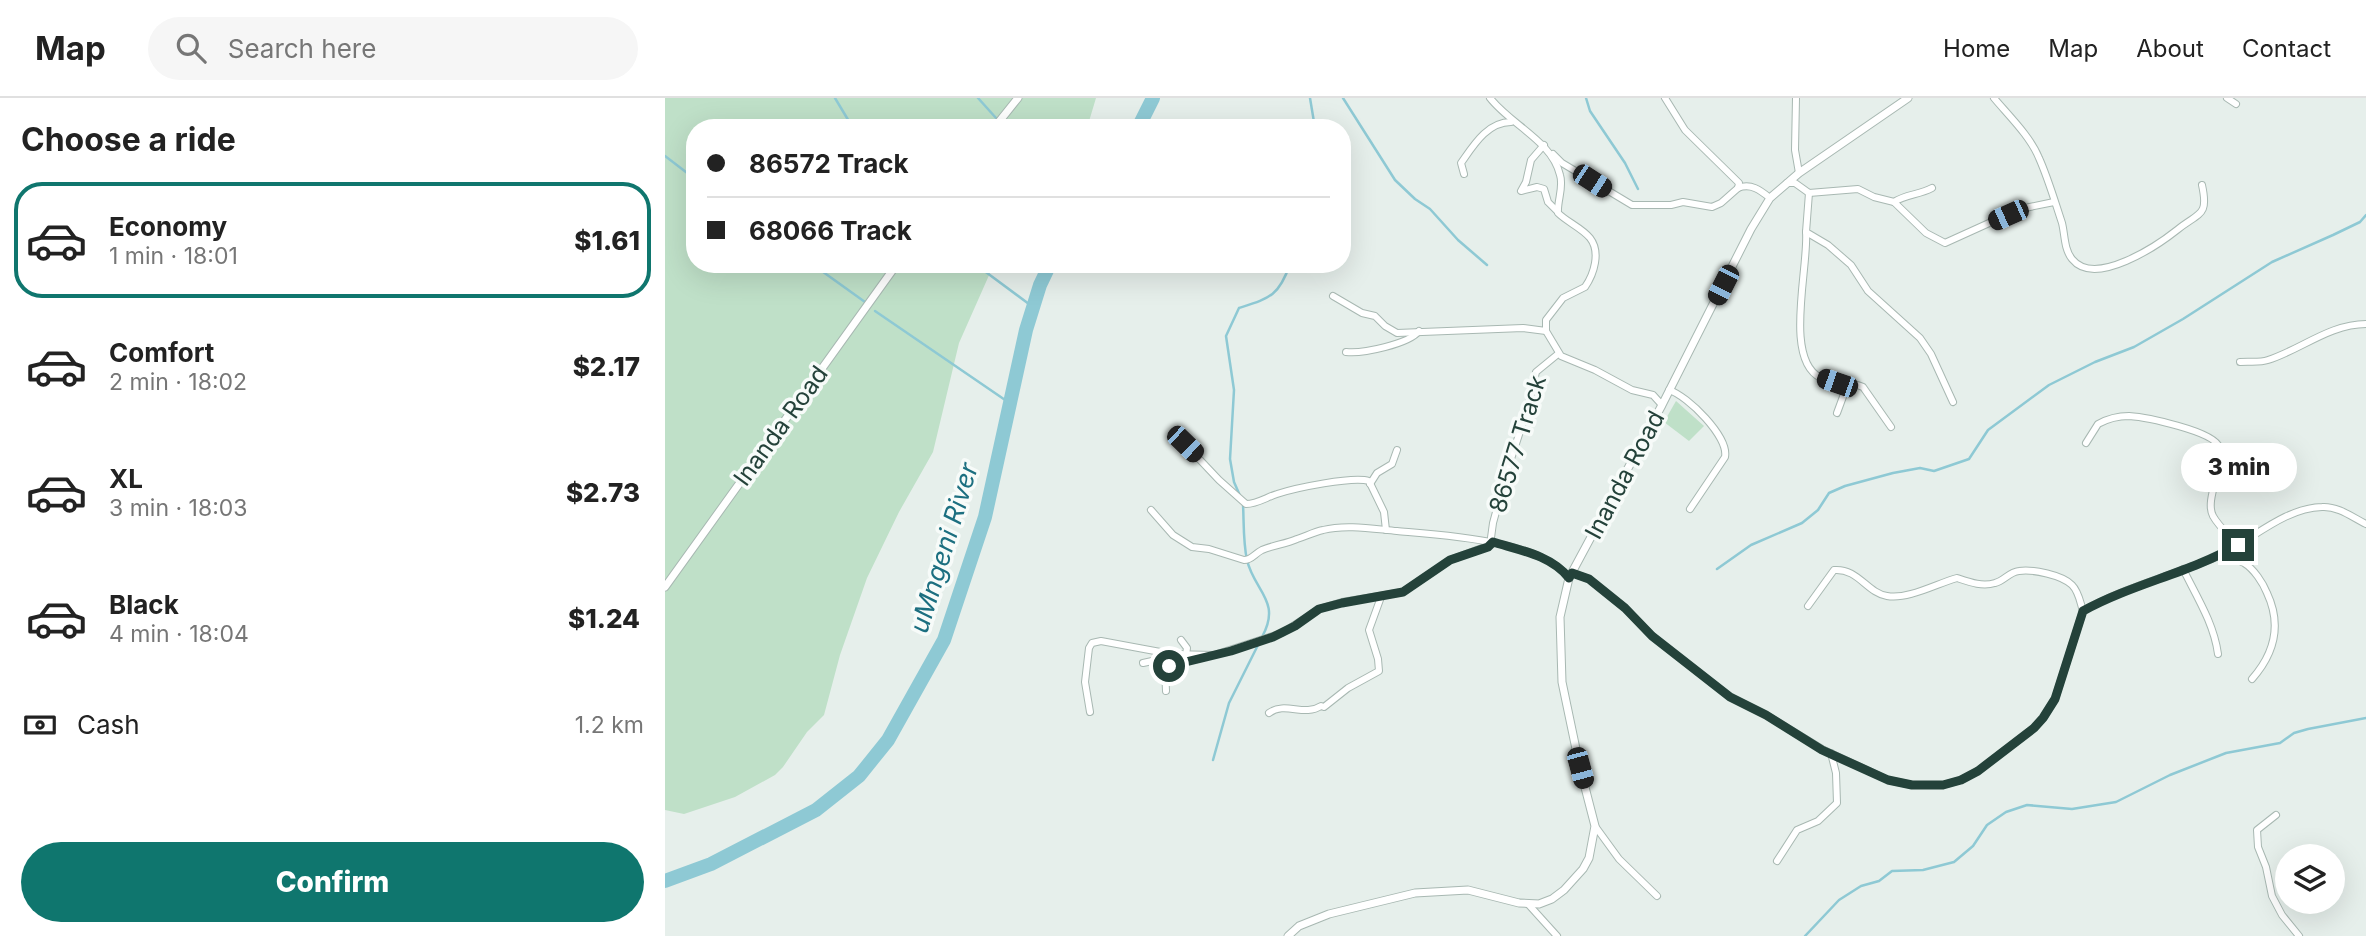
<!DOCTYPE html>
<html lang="en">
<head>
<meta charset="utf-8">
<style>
  body { margin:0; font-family:Inter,sans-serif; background:#f6f6f6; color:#222; height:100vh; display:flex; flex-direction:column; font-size:26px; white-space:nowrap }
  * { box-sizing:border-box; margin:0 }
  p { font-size:23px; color:#767676 }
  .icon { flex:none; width:38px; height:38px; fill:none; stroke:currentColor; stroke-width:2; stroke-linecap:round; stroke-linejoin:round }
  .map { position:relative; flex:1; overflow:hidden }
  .panel { display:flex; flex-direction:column; background:#fff; width:665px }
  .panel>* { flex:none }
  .banner { position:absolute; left:21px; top:21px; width:665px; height:154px; border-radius:28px; box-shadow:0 7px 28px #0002; display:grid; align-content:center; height:154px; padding:0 21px; background:#fff }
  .buttons { position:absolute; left:1610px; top:746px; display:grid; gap:14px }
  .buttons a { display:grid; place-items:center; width:70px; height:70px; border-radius:50%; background:#fff; box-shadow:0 7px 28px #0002; font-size:35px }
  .end { position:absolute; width:32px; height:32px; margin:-16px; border:9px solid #24423a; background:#fff; box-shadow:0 0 0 4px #fff }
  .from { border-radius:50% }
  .bubble { position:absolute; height:49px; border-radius:24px; background:#fff; box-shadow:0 7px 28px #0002; font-size:23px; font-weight:800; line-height:49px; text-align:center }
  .car { position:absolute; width:21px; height:42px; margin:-21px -10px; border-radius:9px; box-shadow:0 0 5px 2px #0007; background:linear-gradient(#222 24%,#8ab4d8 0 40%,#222 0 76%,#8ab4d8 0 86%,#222 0) }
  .banner b { display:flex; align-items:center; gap:24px; height:66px; font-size:26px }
  .banner b+b { border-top:2px solid #e0e0e0 }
  .banner i { width:18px; height:18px; background:#222 }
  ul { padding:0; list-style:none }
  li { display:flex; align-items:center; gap:21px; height:116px; margin:0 14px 10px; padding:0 7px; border:4px solid transparent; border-radius:28px }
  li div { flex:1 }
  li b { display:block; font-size:26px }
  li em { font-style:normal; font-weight:800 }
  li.on { border-color:#0f766e }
  li>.icon { width:63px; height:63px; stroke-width:1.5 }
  h2 { padding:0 21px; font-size:32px; line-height:84px }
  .pay { display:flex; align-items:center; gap:18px; height:77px; padding:0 21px; font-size:26px }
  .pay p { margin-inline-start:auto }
  .primary-button { display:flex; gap:14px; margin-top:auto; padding:14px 21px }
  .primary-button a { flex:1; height:80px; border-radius:42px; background:#0f766e; color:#fff; font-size:28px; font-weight:800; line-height:80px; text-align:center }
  header { display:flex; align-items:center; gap:42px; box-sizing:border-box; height:98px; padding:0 35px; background:#fff; border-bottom:2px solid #e0e0e0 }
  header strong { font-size:33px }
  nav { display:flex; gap:38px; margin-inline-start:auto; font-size:24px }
  .search { width:490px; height:63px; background:#f6f6f6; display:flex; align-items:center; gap:18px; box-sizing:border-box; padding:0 24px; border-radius:38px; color:#767676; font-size:26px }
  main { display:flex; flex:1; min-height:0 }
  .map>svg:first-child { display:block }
</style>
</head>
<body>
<header>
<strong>Map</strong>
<div class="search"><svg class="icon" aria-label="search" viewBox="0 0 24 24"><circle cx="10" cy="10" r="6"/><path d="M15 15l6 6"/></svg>Search here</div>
<nav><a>Home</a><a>Map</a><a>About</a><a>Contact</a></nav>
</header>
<main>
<section class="panel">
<h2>Choose a ride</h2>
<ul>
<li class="on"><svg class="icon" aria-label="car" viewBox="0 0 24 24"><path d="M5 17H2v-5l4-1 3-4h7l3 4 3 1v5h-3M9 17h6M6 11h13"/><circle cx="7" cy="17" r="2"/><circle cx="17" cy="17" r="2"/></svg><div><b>Economy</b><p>1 min · 18:01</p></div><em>$1.61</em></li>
<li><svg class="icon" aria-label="car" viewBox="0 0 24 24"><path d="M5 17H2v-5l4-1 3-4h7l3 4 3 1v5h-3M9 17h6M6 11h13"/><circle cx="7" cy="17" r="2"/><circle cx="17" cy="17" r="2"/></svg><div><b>Comfort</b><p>2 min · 18:02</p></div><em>$2.17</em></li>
<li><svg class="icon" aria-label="car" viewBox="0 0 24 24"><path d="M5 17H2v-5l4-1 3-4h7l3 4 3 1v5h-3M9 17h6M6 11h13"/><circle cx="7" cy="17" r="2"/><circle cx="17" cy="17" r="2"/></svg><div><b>XL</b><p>3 min · 18:03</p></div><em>$2.73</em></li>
<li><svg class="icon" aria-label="car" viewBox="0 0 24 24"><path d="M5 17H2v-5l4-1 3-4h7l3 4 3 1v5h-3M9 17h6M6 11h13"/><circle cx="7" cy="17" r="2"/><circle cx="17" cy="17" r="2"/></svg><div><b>Black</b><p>4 min · 18:04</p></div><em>$1.24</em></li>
</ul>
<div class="pay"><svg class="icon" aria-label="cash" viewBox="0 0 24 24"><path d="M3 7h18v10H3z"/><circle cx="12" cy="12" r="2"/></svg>Cash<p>1.2 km</p></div>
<div class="primary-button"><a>Confirm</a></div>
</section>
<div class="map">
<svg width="1701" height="838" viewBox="0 0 1701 838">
  <rect width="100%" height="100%" fill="#e6efeb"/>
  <!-- green -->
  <g fill="#bfe0c8">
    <path d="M0,0H431L422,30H30V166H329L294,245L268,354L234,414L202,480L175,557L159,617L142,634L118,669L110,677L70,699L19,716L0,712Z"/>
    <path d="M1011,303L1039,328L1024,343L999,324Z"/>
  </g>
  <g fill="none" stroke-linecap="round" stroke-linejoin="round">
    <!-- stream -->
    <g stroke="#8ec9d4" stroke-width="2.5">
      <path d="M170,0L188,30"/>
      <path d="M313,0L331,20"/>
      <path d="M645,0L650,30"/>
      <path d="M678,0L730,82L750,101L765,111L793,142L822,167"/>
      <path d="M921,0L925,13L960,65L973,91"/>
      <path d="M340,29V30"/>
      <path d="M0,58L30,81"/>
      <path d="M147,166L200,204"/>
      <path d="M310,166L368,209"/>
      <path d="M210,213L346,306"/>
      <path d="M576,400L569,384L565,361L569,292L561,238L574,210C605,200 614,198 625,166"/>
      <path d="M578,406C579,424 578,444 582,462C589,493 617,503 597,539"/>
      <path d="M1052,471L1086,447L1137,425L1153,412L1164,395L1180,388L1228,375L1255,370L1269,373L1304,361L1323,332L1384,287L1430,264L1469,249L1518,221L1607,164L1668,137L1695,124L1701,117"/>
      <path d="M548,662L564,605L594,545"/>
      <path d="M1140,838L1174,802L1196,788L1214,783L1227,773L1258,772L1289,764L1308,748L1322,727L1341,714L1362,707L1407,711L1451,704L1505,677L1561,655L1615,645L1629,635L1643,631L1701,620"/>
    </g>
    <!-- river -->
    <g stroke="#8ec9d4" stroke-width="14">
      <path d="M473,30L488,0"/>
      <path d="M0,783L46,766L151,712L194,678L223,642L279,542L320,419L361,232L375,187L385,166"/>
    </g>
    <defs>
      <g id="minor">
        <path d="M825,0C846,27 887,43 895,77C899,89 892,103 893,115C902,124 917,130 925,140C936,154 929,176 920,189L898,200L881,222V233L896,258L930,272L967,292L988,297L997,307"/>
        <path d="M1000,0L1020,32L1074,85L1073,90C1086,85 1095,92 1105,100"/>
        <path d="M1131,0L1130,52L1134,75"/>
        <path d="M1329,0C1344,18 1365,38 1374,60C1383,80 1390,104 1397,125C1400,137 1399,151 1407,161C1430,190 1493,147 1512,132C1534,114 1544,119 1537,87"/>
        <path d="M1562,0L1571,6"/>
        <path d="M879,47L866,62L861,84L856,93L872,89L879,91L883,104L892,113"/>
        <path d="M888,56L897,65L967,107H1006L1018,104L1047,109L1056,105L1073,90"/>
        <path d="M799,76L796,65C808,48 822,24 846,24"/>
        <path d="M1122,85H1130L1144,95L1193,91L1209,99L1229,104L1261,135L1280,145L1355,111L1389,104"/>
        <path d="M1144,95L1141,134L1163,147L1186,167L1203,193L1255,240L1266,256L1288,304"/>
        <path d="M1229,104C1241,96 1254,97 1267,90"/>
        <path d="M1141,134C1144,169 1118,262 1156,280C1170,286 1185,283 1198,289L1226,329"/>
        <path d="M668,198L697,215L710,218L720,228L732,235L858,230L881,233"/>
        <path d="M681,254C697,256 744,246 754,233"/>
        <path d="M1575,264C1584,263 1594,265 1603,262C1635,252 1665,226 1701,226"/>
        <path d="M1004,292C1023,298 1064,339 1060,359L1025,411"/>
        <path d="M1172,315L1179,296L1172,285"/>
        <path d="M1421,345L1433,326C1442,321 1454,318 1464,318C1480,319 1549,333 1554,349C1560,370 1539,401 1548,418C1554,429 1565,438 1573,447"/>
        <path d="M520,346L554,382L581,406C592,406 602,399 612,396C630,390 688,378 704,383L719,414L721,432"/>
        <path d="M705,386L712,375L727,366L732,352"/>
        <path d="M486,412L508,437L527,449L544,451L579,462C587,462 589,456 597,452C608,447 621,446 632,441C641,438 649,434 658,432C681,426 709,431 732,433C778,437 875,442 904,480"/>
        <path d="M1552,458C1561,460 1571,461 1579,465C1589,471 1598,485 1602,495C1617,527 1609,556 1587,581"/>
        <path d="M1518,471C1532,499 1549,526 1553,556"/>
        <path d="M907,475L924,481L960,510L987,538L1065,599L1101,617L1157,651L1223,682L1247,687H1278L1296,682L1313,673L1369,630L1378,620L1390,601L1418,513C1460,489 1507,478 1551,459C1585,444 1618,410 1657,409C1673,408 1687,419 1701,426"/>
        <path d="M1143,508L1169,472C1193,470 1202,495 1222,498C1243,502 1273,485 1292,480C1304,484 1317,489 1330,485C1339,483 1344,474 1354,473C1368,471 1397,477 1407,487C1414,494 1415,504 1418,513"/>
        <path d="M516,542L522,550L521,557"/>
        <path d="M478,565L510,558"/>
        <path d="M501,593L500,571L504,567L530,560"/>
        <path d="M425,614L420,584L424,550L427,545L436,543L506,556L549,557L617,535L654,511L677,504L738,494L785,462L825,447L828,425L843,370L862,312L871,274L893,256"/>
        <path d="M604,615C620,603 639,619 656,608L659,609L683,590L714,573L713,561L704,532L716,499"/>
        <path d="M1611,717L1592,732L1593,749L1601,769L1607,798L1617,817L1634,838"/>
        <path d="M930,728L954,761L992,798"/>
        <path d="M1112,763L1132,732L1153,723L1172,705L1171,675L1166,655"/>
        <path d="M864,807L892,838"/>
      </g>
      <g id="tertiary">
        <path d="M329,30L353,0"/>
        <path d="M0,489L232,166"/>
        <path d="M623,838L634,828L664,816L750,795L803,792L854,805L874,806L887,801L899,792L918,771L924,760L930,728L915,670L897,584L895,519L904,480L997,307L1086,131L1105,100L1134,75L1243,0"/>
      </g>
    </defs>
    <!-- minor casing -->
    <use href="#minor" stroke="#a8b8b2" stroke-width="8"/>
    <!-- tertiary casing -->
    <use href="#tertiary" stroke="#a8b8b2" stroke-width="9"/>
    <!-- minor -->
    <use href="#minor" stroke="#fff" stroke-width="6"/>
    <!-- tertiary -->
    <use href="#tertiary" stroke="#fff" stroke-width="7"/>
  </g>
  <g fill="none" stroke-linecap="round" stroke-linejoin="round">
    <!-- route -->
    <path stroke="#24423a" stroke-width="9" d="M504,568L566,553L608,539L630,528L654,511L677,505L738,494L785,462L823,449L828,444C854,452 886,457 904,480L907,475L924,481L960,510L987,538L1065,599L1101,617L1157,652L1223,682L1247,687H1278L1296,682L1313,673L1369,630L1378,620L1390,601L1418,513C1467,486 1524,475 1573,447"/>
  </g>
  <g text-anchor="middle" stroke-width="7" stroke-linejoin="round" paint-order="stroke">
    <!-- street labels -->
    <g font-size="24" fill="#24423a" stroke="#f7fbf9">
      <text transform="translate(116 328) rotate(-54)" y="8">Inanda Road</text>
      <text transform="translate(853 346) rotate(-73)" y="8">86577 Track</text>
      <text transform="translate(960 377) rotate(-62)" y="8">Inanda Road</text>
    </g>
    <!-- water labels -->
    <g font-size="26" font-style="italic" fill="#1c6f80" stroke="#f7fbf9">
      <text transform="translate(279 450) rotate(-73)" y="9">uMngeni River</text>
    </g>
  </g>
</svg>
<div class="buttons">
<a><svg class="icon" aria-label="layers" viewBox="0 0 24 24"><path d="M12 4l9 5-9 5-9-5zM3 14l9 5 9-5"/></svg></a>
</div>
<i class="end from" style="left:504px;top:568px"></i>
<i class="end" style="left:1573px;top:447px"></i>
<div class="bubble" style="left:1516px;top:345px;width:116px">3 min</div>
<i class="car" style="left:927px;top:83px;rotate:123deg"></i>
<i class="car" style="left:1343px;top:117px;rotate:246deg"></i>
<i class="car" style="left:1058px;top:187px;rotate:207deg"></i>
<i class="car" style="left:1172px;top:285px;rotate:289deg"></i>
<i class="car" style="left:520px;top:346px;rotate:134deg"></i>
<i class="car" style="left:915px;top:670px;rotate:165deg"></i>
<div class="banner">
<b><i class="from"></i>86572 Track</b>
<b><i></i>68066 Track</b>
</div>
</div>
</main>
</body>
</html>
